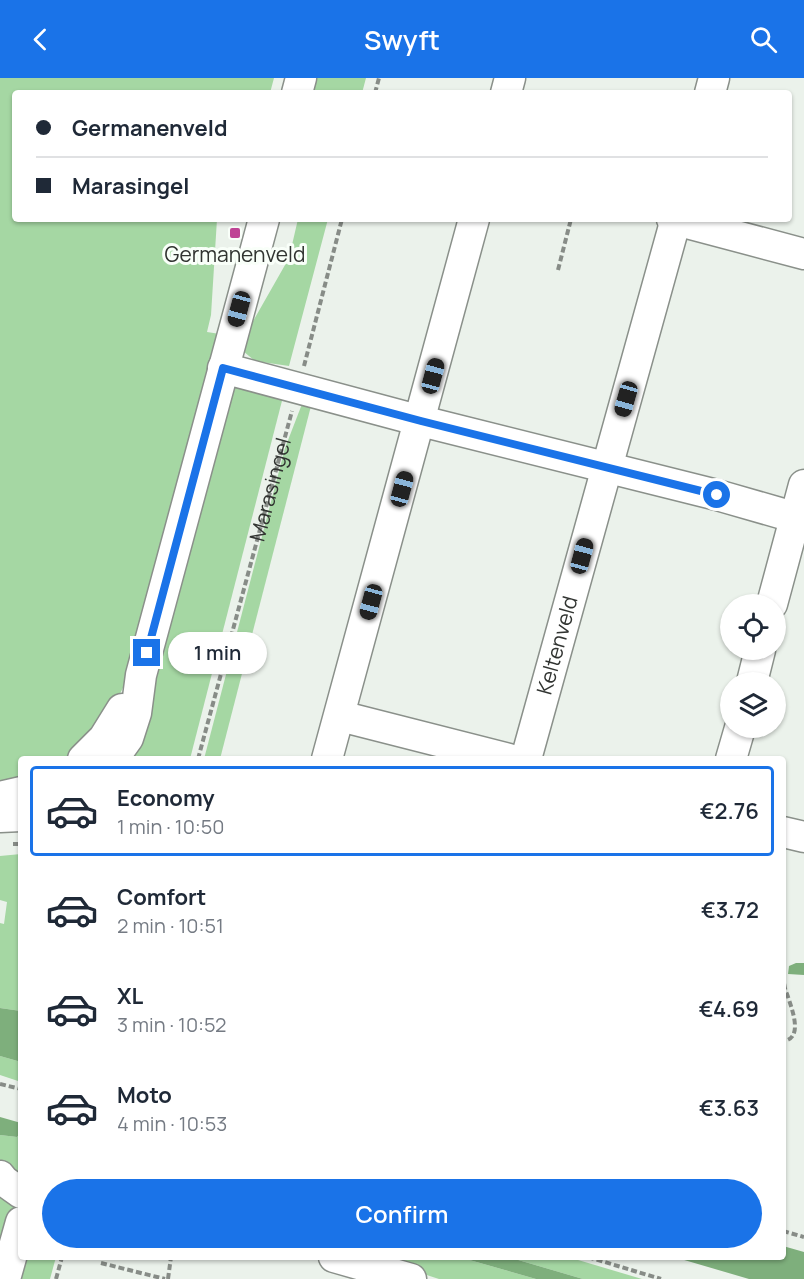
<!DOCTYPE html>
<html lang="en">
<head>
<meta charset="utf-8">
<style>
  body { margin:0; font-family:Manrope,sans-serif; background:#f6f6f7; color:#1f2937; height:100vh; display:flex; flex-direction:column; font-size:22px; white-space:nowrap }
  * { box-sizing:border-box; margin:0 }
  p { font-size:20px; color:#747a83 }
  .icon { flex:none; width:33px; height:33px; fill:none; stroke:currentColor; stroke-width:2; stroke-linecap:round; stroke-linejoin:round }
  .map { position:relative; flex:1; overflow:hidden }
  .side { position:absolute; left:18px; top:678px; width:768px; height:504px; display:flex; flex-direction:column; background:#fff; border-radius:6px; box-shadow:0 2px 4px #0004 }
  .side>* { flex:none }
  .hud { position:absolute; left:12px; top:12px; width:780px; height:132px; border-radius:6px; box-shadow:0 2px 4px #0004; display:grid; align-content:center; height:132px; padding:0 24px; background:#fff }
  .tools { position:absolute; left:720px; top:516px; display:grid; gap:12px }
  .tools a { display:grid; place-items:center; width:66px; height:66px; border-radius:50%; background:#fff; box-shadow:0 2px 4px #0004; font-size:30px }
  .end { position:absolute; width:27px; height:27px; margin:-14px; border:8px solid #1a73e8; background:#fff; box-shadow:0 0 0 3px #fff }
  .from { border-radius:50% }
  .bubble { position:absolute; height:42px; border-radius:21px; background:#fff; box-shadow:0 2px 4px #0004; font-size:20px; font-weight:600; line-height:42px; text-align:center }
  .car { position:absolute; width:18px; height:36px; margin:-18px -9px; border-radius:8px; box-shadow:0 0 4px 2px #0007; background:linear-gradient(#222 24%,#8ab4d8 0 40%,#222 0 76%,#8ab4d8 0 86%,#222 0) }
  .hud b { display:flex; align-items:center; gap:21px; height:57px; font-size:22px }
  .hud b+b { border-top:2px solid #e0e1e3 }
  .hud i { width:15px; height:15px; background:#1f2937 }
  ul { padding:10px 0 0; list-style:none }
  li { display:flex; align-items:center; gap:18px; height:90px; margin:0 12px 9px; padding:0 12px; border:3px solid transparent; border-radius:6px }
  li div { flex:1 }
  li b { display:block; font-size:22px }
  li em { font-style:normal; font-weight:600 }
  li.selected { border-color:#1a73e8 }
  li>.icon { width:54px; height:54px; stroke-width:1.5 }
  .primary-button { display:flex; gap:12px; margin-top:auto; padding:12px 24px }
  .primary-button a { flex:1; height:69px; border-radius:36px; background:#1a73e8; color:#fff; font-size:24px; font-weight:600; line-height:69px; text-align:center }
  header { display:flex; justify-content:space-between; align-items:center; height:78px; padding:0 24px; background:#1a73e8; color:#fff; font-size:27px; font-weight:600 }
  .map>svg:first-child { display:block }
</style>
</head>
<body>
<header><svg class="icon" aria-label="back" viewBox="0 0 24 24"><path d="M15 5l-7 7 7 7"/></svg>Swyft<svg class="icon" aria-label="search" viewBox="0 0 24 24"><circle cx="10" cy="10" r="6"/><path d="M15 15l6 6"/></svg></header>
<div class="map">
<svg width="804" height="1201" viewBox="0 0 804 1201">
  <rect width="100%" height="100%" fill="#ebf2eb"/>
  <!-- green -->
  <g fill="#a5d7a3">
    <path d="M0,0H274L270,15H15V141H217L211,237L207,254L220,256L129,598L103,649L71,681H21V706L0,709Z"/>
    <path d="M316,0H366L362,15H312Z"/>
    <path d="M298,141H328L289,288L255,283L243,273L252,245L289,180Z"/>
    <path d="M240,306L284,315L190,681H125L229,314Z"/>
    <path d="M302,326L311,328L220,681H204L285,370Z"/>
    <path d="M21,776V933L0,930V845L4,846L7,824L0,822V778Z"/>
    <path d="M0,978L21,984V1004L0,997Z"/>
    <path d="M21,1055V1092L15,1106L14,1128L0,1178V1057L17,1059Z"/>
    <path d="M21,1179H56L50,1201H13Z"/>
    <path d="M371,1179H459L536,1201H439Z"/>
    <path d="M508,1179H568L642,1201H583Z"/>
  </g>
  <!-- water -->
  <g fill="#7eaf7c">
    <path d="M796,885H804V897L788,896L789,888Z"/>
    <path d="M0,930L21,933V984L0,978Z"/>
    <path d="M0,1039L21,1045V1055L17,1059L0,1057Z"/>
    <path d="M783,1168L804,1174V1201H749L674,1179H783Z"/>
    <path d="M459,1179H508L583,1201H536Z"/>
  </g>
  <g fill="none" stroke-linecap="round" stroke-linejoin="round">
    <defs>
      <g id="minor">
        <path d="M297,15L301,0"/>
        <path d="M506,15L510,0"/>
        <path d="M710,15L714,0"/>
        <path d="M672,141L804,176"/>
        <path d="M223,290L421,343L717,417L804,442"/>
        <path d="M772,526L804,407"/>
        <path d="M752,604L760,572"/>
        <path d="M340,638L509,681"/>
        <path d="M83,681L104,660L122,631"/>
        <path d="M113,681L128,660L136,635L141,597L264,141"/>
        <path d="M327,681L474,141"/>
        <path id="s2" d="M526,681L676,141"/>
        <path d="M731,681L740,650"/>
        <path d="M0,719L21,714"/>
        <path d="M0,739L21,738"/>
        <path d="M783,754L804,759"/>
        <path d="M0,1098L4,1103L21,1115"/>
        <path d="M334,1179L411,1201"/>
        <path d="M5,1201L21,1144"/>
      </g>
    </defs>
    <!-- minor casing -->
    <use href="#minor" stroke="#8a908a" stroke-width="33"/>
    <!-- path -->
    <g stroke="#878c87" stroke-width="4" stroke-dasharray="6 3" stroke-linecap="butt">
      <path d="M375,15L379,0"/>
      <path d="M558,192L571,141"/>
      <path d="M304,288L342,141"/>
      <path id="s1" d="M198,681L292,333"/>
      <path d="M13,766H21"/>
      <path d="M783,897C784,903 784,910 787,916C792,931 804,961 783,963"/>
      <path d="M0,1006L21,1011"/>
      <path d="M783,1153L804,1159"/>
      <path d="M588,1179L661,1201"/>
      <path d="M101,1185L165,1201"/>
      <path d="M56,1201L62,1179"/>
      <path d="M168,1201L171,1179"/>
    </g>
    <!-- minor -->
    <use href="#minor" stroke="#fff" stroke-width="30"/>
  </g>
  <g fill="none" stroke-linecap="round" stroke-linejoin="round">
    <!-- route -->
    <path stroke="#1a73e8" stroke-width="8" d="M147,575L223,290L421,343L717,417"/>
  </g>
  <!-- markers -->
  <rect fill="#bf4495" stroke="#f9fff9" stroke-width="2" x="229" y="149" width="12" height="12" rx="3"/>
  <g text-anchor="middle" stroke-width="6" stroke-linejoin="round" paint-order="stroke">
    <!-- poi labels -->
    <g font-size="21" fill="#313431" stroke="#f9fff9">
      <text x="235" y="184">Germanenveld</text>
    </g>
    <!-- street labels -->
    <g font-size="21" fill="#313431" stroke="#f9fff9">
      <text dy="7" stroke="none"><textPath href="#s1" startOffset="279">Marasingel</textPath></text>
      <text dy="7" stroke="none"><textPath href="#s2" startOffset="118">Keltenveld</textPath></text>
    </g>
  </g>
</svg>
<div class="tools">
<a><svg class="icon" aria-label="locate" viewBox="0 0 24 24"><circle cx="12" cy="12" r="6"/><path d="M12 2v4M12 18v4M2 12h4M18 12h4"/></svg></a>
<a><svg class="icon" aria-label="layers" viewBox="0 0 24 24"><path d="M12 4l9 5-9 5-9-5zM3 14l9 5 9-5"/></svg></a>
</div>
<i class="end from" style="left:717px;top:417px"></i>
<i class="end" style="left:147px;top:575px"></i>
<div class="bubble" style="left:168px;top:554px;width:99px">1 min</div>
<i class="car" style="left:239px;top:231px;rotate:195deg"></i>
<i class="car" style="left:433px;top:298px;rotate:15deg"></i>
<i class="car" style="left:626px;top:321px;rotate:196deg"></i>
<i class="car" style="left:402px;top:411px;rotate:15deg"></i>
<i class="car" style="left:582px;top:478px;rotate:15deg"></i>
<i class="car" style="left:371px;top:524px;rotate:195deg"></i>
<div class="hud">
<b><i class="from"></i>Germanenveld</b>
<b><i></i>Marasingel</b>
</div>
<section class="side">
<ul>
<li class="selected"><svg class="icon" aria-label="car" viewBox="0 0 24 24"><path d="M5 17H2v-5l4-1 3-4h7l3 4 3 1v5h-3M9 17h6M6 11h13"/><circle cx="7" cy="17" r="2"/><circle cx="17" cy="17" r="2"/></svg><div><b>Economy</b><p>1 min · 10:50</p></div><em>€2.76</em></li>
<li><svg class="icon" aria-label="car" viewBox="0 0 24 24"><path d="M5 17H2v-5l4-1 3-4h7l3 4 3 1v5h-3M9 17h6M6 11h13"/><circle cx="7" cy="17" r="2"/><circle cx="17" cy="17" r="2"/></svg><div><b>Comfort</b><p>2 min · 10:51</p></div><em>€3.72</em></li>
<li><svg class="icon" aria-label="car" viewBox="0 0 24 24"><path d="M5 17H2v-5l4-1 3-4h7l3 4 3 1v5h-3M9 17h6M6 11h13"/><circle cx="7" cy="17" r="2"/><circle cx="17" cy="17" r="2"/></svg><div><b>XL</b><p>3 min · 10:52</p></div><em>€4.69</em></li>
<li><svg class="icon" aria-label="car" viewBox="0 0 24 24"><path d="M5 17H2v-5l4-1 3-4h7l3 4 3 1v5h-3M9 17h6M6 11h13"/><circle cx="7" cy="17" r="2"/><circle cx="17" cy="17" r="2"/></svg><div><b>Moto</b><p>4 min · 10:53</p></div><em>€3.63</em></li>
</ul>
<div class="primary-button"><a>Confirm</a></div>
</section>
</div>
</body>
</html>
